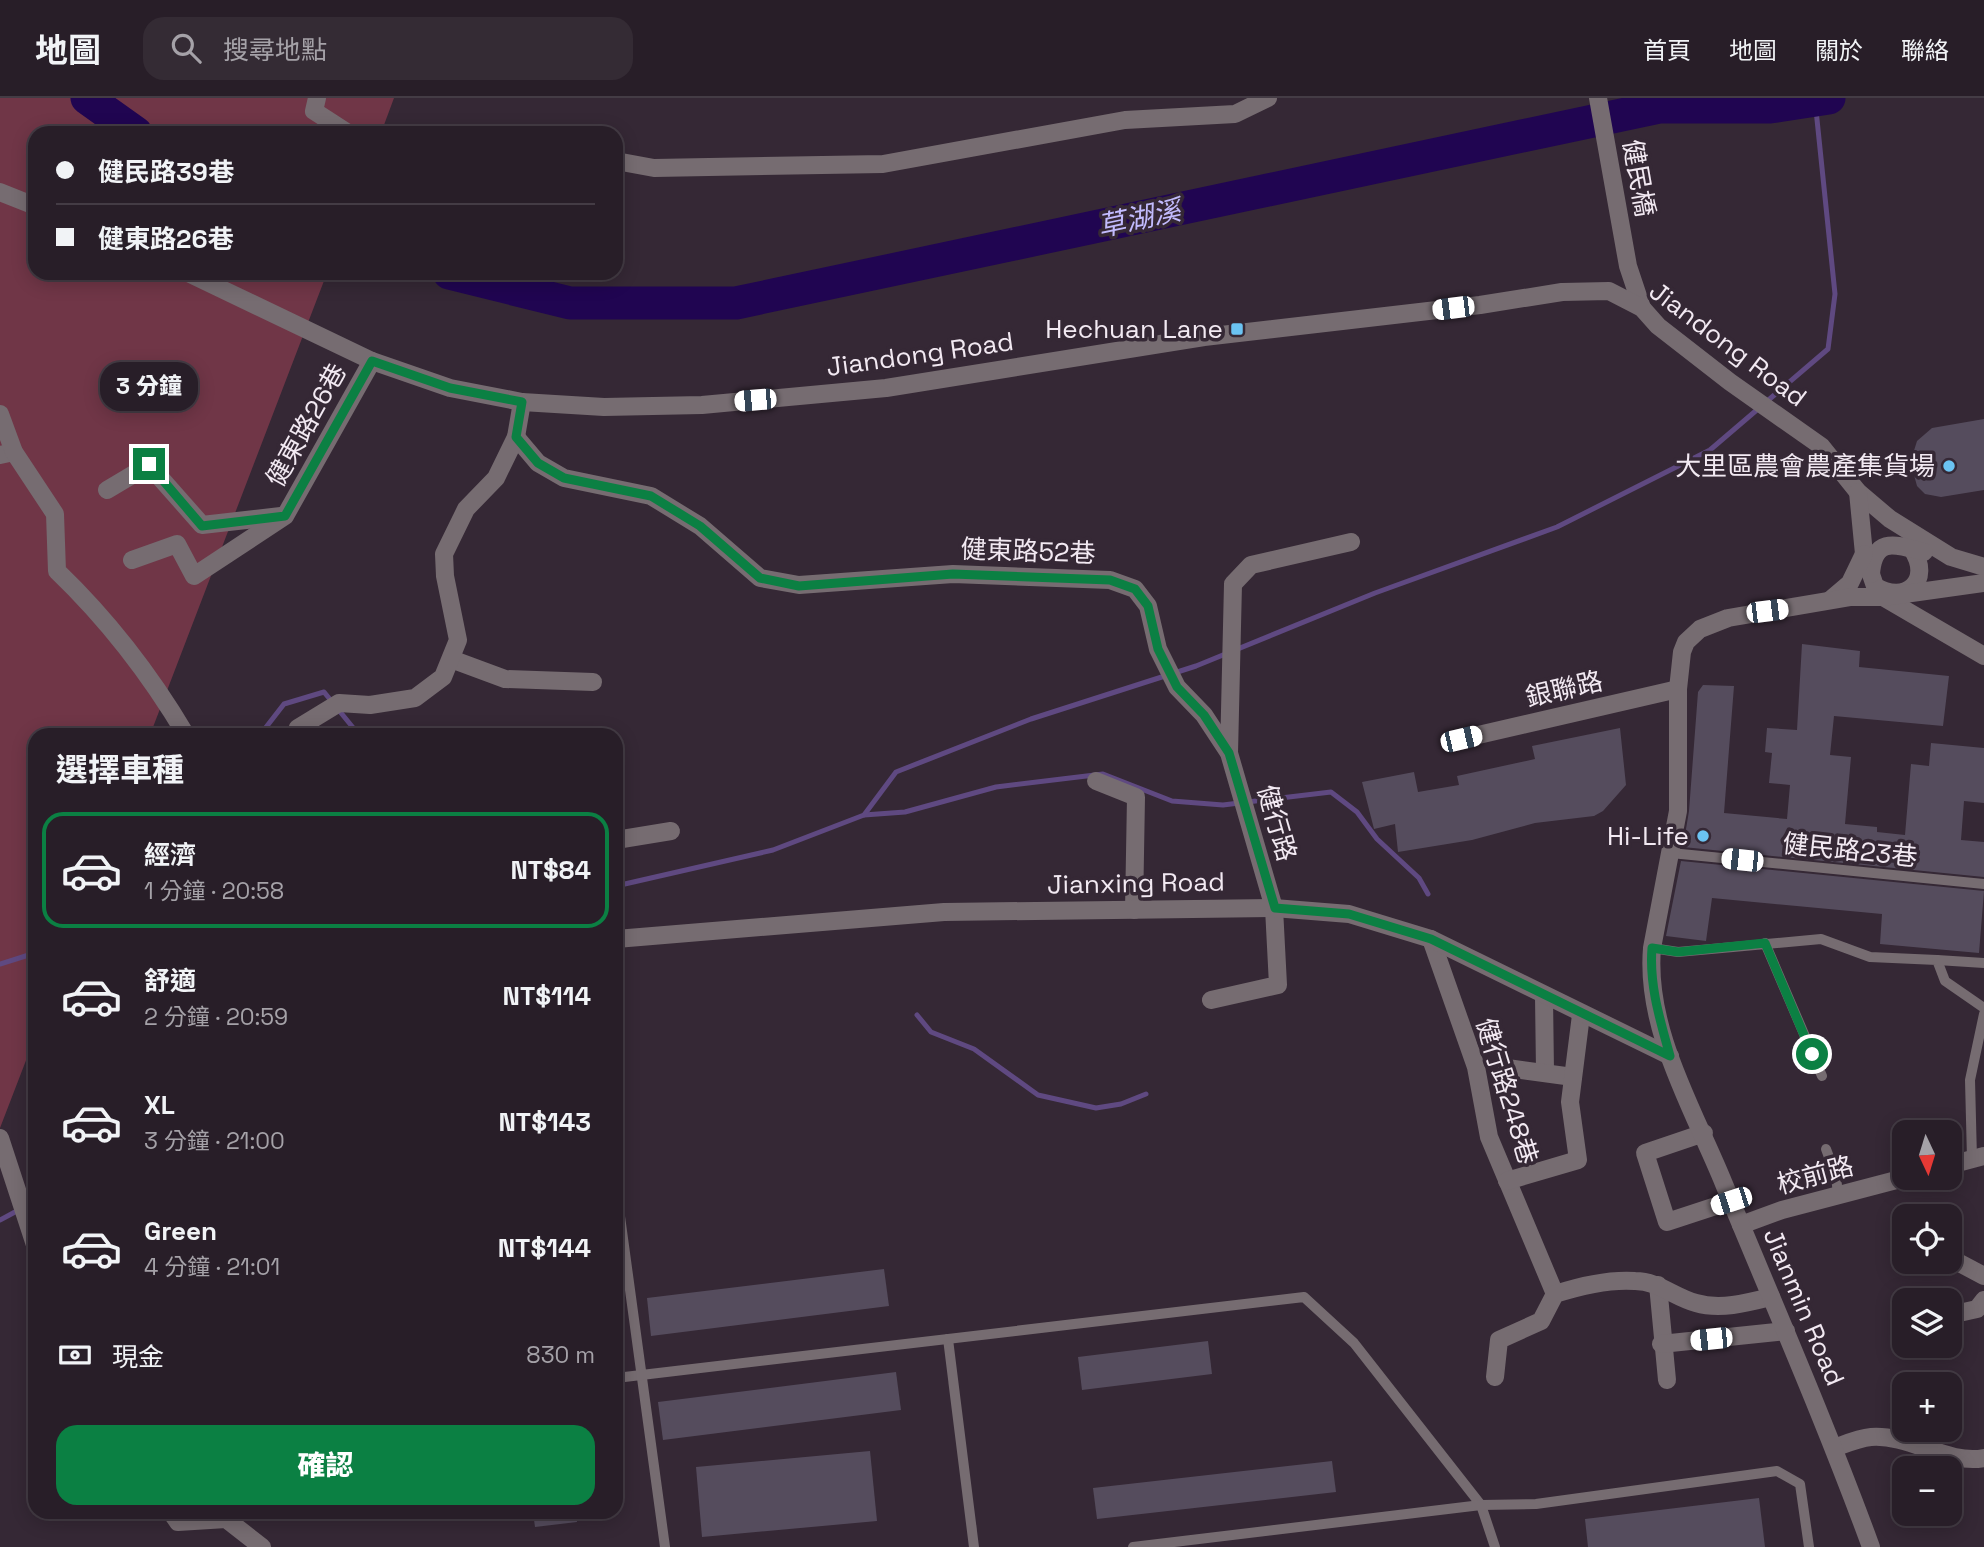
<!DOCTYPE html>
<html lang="zh-TW">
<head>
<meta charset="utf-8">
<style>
  body { margin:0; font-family:"Space Grotesk","Noto Sans TC",sans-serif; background:#342b34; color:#f1f3f6; height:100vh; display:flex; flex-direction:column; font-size:26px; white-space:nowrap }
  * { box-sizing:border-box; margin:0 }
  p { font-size:23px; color:#a5a2a8 }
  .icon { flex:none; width:38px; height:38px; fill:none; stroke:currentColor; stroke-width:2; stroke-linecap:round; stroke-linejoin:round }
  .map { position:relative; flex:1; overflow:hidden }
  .drawer { position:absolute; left:28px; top:630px; width:595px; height:791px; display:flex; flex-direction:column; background:#281e28; border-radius:21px; box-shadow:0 4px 18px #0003,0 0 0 2px #443c45 }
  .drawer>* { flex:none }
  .top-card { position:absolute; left:28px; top:28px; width:595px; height:154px; border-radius:21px; box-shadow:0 4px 18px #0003,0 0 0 2px #443c45; display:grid; align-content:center; height:154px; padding:0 28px; background:#281e28 }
  .needle { width:46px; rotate:176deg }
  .buttons { position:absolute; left:1892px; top:1022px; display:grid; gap:14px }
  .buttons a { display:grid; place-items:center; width:70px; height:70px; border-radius:14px; background:#281e28; box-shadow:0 4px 18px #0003,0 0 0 2px #443c45; font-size:35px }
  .end { position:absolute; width:32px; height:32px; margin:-16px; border:9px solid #0b8043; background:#fff; box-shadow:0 0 0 4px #fff }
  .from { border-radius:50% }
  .bubble { position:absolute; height:49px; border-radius:21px; background:#281e28; box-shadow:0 4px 18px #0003,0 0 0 2px #443c45; font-size:23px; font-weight:800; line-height:49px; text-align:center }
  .car { position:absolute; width:21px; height:42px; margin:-21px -10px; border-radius:9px; box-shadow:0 0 5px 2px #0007; background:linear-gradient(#fff 24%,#345 0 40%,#fff 0 76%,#345 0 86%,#fff 0) }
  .top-card b { display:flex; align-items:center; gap:24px; height:66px; font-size:26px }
  .top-card b+b { border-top:2px solid #443c45 }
  .top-card i { width:18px; height:18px; background:#f1f3f6 }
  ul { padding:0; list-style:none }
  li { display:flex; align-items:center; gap:21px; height:116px; margin:0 14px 10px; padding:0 14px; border:4px solid transparent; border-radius:21px }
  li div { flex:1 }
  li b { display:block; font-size:26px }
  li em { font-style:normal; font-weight:800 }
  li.selected { border-color:#0b8043 }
  li>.icon { width:63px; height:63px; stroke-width:1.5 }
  h2 { padding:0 28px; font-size:32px; line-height:84px }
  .pay { display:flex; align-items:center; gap:18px; height:77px; padding:0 28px; font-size:26px }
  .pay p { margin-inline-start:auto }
  .button { display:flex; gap:14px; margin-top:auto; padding:14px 28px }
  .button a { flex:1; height:80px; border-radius:21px; background:#0b8043; color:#fff; font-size:28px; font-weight:800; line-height:80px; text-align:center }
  header { display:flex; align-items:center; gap:42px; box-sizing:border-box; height:98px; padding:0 35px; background:#281e28; border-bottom:2px solid #443c45 }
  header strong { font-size:33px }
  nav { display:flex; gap:38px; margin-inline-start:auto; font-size:24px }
  .search { width:490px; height:63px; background:#342b34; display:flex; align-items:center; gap:18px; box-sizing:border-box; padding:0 24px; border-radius:21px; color:#a5a2a8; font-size:26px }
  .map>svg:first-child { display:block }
</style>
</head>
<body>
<header>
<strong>地圖</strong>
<div class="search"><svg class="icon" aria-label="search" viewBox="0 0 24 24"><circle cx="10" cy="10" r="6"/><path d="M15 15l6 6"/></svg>搜尋地點</div>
<nav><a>首頁</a><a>地圖</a><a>關於</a><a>聯絡</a></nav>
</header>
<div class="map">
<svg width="1984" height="1449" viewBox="0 0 1984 1449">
  <rect width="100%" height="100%" fill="#352835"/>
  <!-- green -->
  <path fill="#703647" d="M0,0H394L381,35H35V175H327L150,637H35V939L0,1030Z"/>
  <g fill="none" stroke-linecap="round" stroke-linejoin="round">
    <!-- stream -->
    <g stroke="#5f4981" stroke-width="5">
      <path d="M260,637L284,606L324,594L359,637"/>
      <path d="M864,717L905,714L996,689L1103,676L1172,703L1223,707L1331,694L1357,714L1377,741L1419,780L1428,796"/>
      <path d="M616,788L773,752L864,717L896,674L1031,621L1196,568L1375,495L1557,429L1710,352L1828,251L1835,196L1815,2"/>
      <path d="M0,866L35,855"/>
      <path d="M917,917L931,934L974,951L1038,997L1096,1010L1121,1006L1146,996"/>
      <path d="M0,1122L15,1114"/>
    </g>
    <!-- river -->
    <g stroke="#200551" stroke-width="33">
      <path d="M87,0L136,35"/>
      <path d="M449,175L570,205H736L1659,9H1770L1829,0"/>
    </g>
  </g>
  <!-- building -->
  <g fill="#554c5d">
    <path d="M1984,321V392L1941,399L1925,396L1917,388L1914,377L1912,359L1917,343L1932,330Z"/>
    <path d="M1802,546L1860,553L1859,569L1949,578L1943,628L1834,618L1830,657L1851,659L1845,726L1877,729V734L1905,737L1911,666L1929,668L1931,645L1984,650V705L1964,703L1961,742L1984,744V779L1683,749L1689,713L1698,594L1703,587L1734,588L1724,715L1787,721L1790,687L1769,685L1772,655L1765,654L1767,630L1797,632Z"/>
    <path d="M1620,630L1626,687L1603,713L1594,718L1535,725L1472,742L1398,754L1395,726L1374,731L1362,684L1414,674L1418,694L1459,687L1457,678L1535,661L1532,648Z"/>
    <path d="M1681,763L1984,793L1979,855L1880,846L1882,816L1712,800L1706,843L1666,838Z"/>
    <path d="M884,1171L889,1208L651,1238L647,1200Z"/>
    <path d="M1208,1243L1212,1276L1082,1292L1078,1259Z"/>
    <path d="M896,1274L901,1312L663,1342L658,1304Z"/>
    <path d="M870,1353L877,1423L702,1439L696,1369Z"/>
    <path d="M1332,1363L1336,1394L1097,1421L1093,1390Z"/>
    <path d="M1759,1400L1765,1449H1588L1585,1421Z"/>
    <path d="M533,1414H576L577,1424L535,1429Z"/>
  </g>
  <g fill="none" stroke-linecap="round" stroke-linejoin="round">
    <!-- service -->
    <g stroke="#766c71" stroke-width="10">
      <path d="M1671,755L1984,786"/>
      <path d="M1765,845L1822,978"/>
      <path d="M1652,850L1678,854L1821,841L1870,859L1937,862L1945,883L1984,910"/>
      <path d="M1937,862L1984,865"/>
      <path d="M1826,1051L1836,1078L1838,1097"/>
      <path d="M1972,1061L1970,982L1984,916"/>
      <path d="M616,1089L665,1449"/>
      <path d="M948,1241L974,1449"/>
      <path d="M616,1280L1304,1199L1354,1245L1481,1407L1495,1449"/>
      <path d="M1133,1449L1481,1407L1536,1406L1777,1373L1800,1386L1809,1449"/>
    </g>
    <!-- minor -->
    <g stroke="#766c71" stroke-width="18">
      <path d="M317,0L314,13L348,35"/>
      <path d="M1598,0L1628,168L1642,210"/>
      <path d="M616,63L654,70L883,66L1125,22L1235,16L1268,0"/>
      <path d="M516,339L538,365L564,380L651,398L700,428L760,480L799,487L953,476L1110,482L1135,491L1148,508L1158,551L1177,589L1204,617L1229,655L1274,810L1278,887L1211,902"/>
      <path d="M0,357L14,354"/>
      <path d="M107,392L149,367L202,427L281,418"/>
      <path d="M132,462L177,446L194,478L285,418L372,263"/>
      <path d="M1883,499L1984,558"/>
      <path d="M451,561L505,581L593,584"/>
      <path d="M300,637L298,630L339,605L370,607L415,600L443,579L458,542L445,478L444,456L466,411L496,380L516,339L522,304"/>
      <path d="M1461,641L1678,591"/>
      <path d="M1229,655L1233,486L1251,467L1351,444"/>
      <path d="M1096,683L1136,699L1134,812"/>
      <path d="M616,742L671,733"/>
      <path d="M1431,841L1476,969L1489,1039L1555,1196"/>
      <path d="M1544,899L1545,973"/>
      <path d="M1507,970L1573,979"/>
      <path d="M1704,1035L1645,1055L1667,1124L1731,1103"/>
      <path d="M0,1040L35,1147"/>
      <path d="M1950,1067L1984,1058"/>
      <path d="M1507,1083L1578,1062L1570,1004L1581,917"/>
      <path d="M1741,1127L1782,1112L1904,1080"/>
      <path d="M1950,1160L1984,1178"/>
      <path d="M1658,1187L1667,1282"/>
      <path d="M1950,1217L1977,1211L1984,1202"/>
      <path d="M1661,1246L1786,1233"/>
      <path d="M1495,1279L1499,1242L1541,1223L1555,1196C1580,1188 1608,1181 1635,1183C1658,1183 1674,1199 1696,1205C1720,1212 1747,1205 1771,1199"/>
      <path d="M1834,1350C1845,1346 1859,1340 1871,1339C1910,1336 1947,1367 1984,1360"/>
      <path d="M171,1414L178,1424L226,1421L262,1449"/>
    </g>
    <!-- tertiary -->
    <g stroke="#766c71" stroke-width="18">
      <path d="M0,94L35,108"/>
      <path d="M188,175L372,263L450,290L522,304L604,309L702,307L886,290L1204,239L1480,207L1562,194L1609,193L1642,210L1658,228L1730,284L1821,348L1858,394L1890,421L1951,459L1984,469"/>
      <path d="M0,316L14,354L55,416L57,473C107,521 151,578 186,637"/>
      <path d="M1858,394L1864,456L1875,488C1905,507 1933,483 1912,451"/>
      <path d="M1871,476C1874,437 1897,447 1924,454"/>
      <path d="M1830,502L1850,485L1864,456"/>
      <path d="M616,841L944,814L1274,810L1349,816L1431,841L1670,958"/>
      <path d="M1871,1449C1826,1326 1774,1207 1724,1086C1694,1012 1645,932 1652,850L1678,713V591L1682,554L1686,544L1700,531L1728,520L1851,499H1883L1984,485"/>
    </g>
  </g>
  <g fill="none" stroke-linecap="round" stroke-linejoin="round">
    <!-- route -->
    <path stroke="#0b8043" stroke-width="9" d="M149,366L202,428L285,418L372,263L450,290L522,304L516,339L538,365L564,380L651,398L700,428L760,480L799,488L953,476L1110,482L1135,491L1148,508L1158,551L1177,589L1204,617L1229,655L1275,810L1349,816L1431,841L1670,958C1660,922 1649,887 1652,850L1678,854L1765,845L1812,956"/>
  </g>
  <!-- markers -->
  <g fill="#6bc3f2" stroke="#352835" stroke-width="2.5">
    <rect x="1230" y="224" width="14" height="14" rx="3.5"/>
    <circle cx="1949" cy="368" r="7"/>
    <circle cx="1703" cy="738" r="7"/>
  </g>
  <g text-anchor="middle" stroke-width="7" stroke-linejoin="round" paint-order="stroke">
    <!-- street labels -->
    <g font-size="26" fill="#f2e9f2" stroke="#352835">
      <text transform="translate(1639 80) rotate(80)" y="9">健民橋</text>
      <text transform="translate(1728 246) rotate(37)" y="9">Jiandong Road</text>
      <text transform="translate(920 256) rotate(-8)" y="9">Jiandong Road</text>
      <text transform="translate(306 327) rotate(-61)" y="9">健東路26巷</text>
      <text transform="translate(1028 453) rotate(2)" y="9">健東路52巷</text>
      <text transform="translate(1564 591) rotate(-13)" y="9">銀聯路</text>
      <text transform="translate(1277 725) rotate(74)" y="9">健行路</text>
      <text transform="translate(1850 752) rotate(6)" y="9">健民路23巷</text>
      <text transform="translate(1136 785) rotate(-1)" y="9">Jianxing Road</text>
      <text transform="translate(1507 993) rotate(73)" y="9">健行路248巷</text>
      <text transform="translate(1815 1077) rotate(-15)" y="9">校前路</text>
      <text transform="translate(1804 1209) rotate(67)" y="9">Jianmin Road</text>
    </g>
    <!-- poi labels -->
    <g font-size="26" fill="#f2e9f2" stroke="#352835" text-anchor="end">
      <text x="1223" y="240">Hechuan Lane</text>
      <text x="1935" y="377">大里區農會農產集貨場</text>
      <text x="1689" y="747">Hi-Life</text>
    </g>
    <!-- water labels -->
    <g font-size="28" font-style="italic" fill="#c2bbfd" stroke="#352835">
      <text transform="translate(1139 120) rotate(-12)" y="10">草湖溪</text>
    </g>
  </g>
</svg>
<div class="buttons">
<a><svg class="needle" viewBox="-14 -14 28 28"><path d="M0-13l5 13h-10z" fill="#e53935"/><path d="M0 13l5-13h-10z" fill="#a5a2a8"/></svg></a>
<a><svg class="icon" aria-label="locate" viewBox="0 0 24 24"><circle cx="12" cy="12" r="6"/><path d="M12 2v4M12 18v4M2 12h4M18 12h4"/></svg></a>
<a><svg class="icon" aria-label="layers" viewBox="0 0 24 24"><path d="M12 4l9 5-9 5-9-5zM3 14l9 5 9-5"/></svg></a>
<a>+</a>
<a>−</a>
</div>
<i class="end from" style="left:1812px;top:956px"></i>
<i class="end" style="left:149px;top:366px"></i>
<div class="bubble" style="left:100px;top:264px;width:98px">3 分鐘</div>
<i class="car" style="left:1453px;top:210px;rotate:263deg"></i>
<i class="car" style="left:755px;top:302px;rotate:265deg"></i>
<i class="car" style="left:1767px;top:513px;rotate:83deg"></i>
<i class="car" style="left:1461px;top:641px;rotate:77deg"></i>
<i class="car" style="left:1742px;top:762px;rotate:276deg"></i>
<i class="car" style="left:1731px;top:1103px;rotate:252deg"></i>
<i class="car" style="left:1711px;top:1241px;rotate:264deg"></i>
<div class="top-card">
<b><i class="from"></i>健民路39巷</b>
<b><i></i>健東路26巷</b>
</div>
<section class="drawer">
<h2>選擇車種</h2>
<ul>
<li class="selected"><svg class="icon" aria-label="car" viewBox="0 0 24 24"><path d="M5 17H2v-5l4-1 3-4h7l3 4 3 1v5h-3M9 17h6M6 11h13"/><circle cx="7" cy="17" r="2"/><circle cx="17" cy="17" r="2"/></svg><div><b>經濟</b><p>1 分鐘 · 20:58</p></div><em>NT$84</em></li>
<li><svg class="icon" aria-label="car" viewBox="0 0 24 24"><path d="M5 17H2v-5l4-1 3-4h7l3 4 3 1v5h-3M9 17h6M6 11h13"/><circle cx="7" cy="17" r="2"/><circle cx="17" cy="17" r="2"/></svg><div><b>舒適</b><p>2 分鐘 · 20:59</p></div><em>NT$114</em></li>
<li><svg class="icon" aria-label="car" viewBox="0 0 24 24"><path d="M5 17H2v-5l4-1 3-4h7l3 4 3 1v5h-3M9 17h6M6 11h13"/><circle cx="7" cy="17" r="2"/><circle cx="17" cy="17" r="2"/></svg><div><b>XL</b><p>3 分鐘 · 21:00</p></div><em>NT$143</em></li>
<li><svg class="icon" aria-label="car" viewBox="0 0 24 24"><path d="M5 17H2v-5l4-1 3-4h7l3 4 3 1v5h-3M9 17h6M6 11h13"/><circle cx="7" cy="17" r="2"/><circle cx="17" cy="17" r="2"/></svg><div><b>Green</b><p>4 分鐘 · 21:01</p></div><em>NT$144</em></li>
</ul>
<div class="pay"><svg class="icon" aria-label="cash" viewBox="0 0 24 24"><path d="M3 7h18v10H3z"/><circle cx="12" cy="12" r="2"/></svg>現金<p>830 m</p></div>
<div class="button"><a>確認</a></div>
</section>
</div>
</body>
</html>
